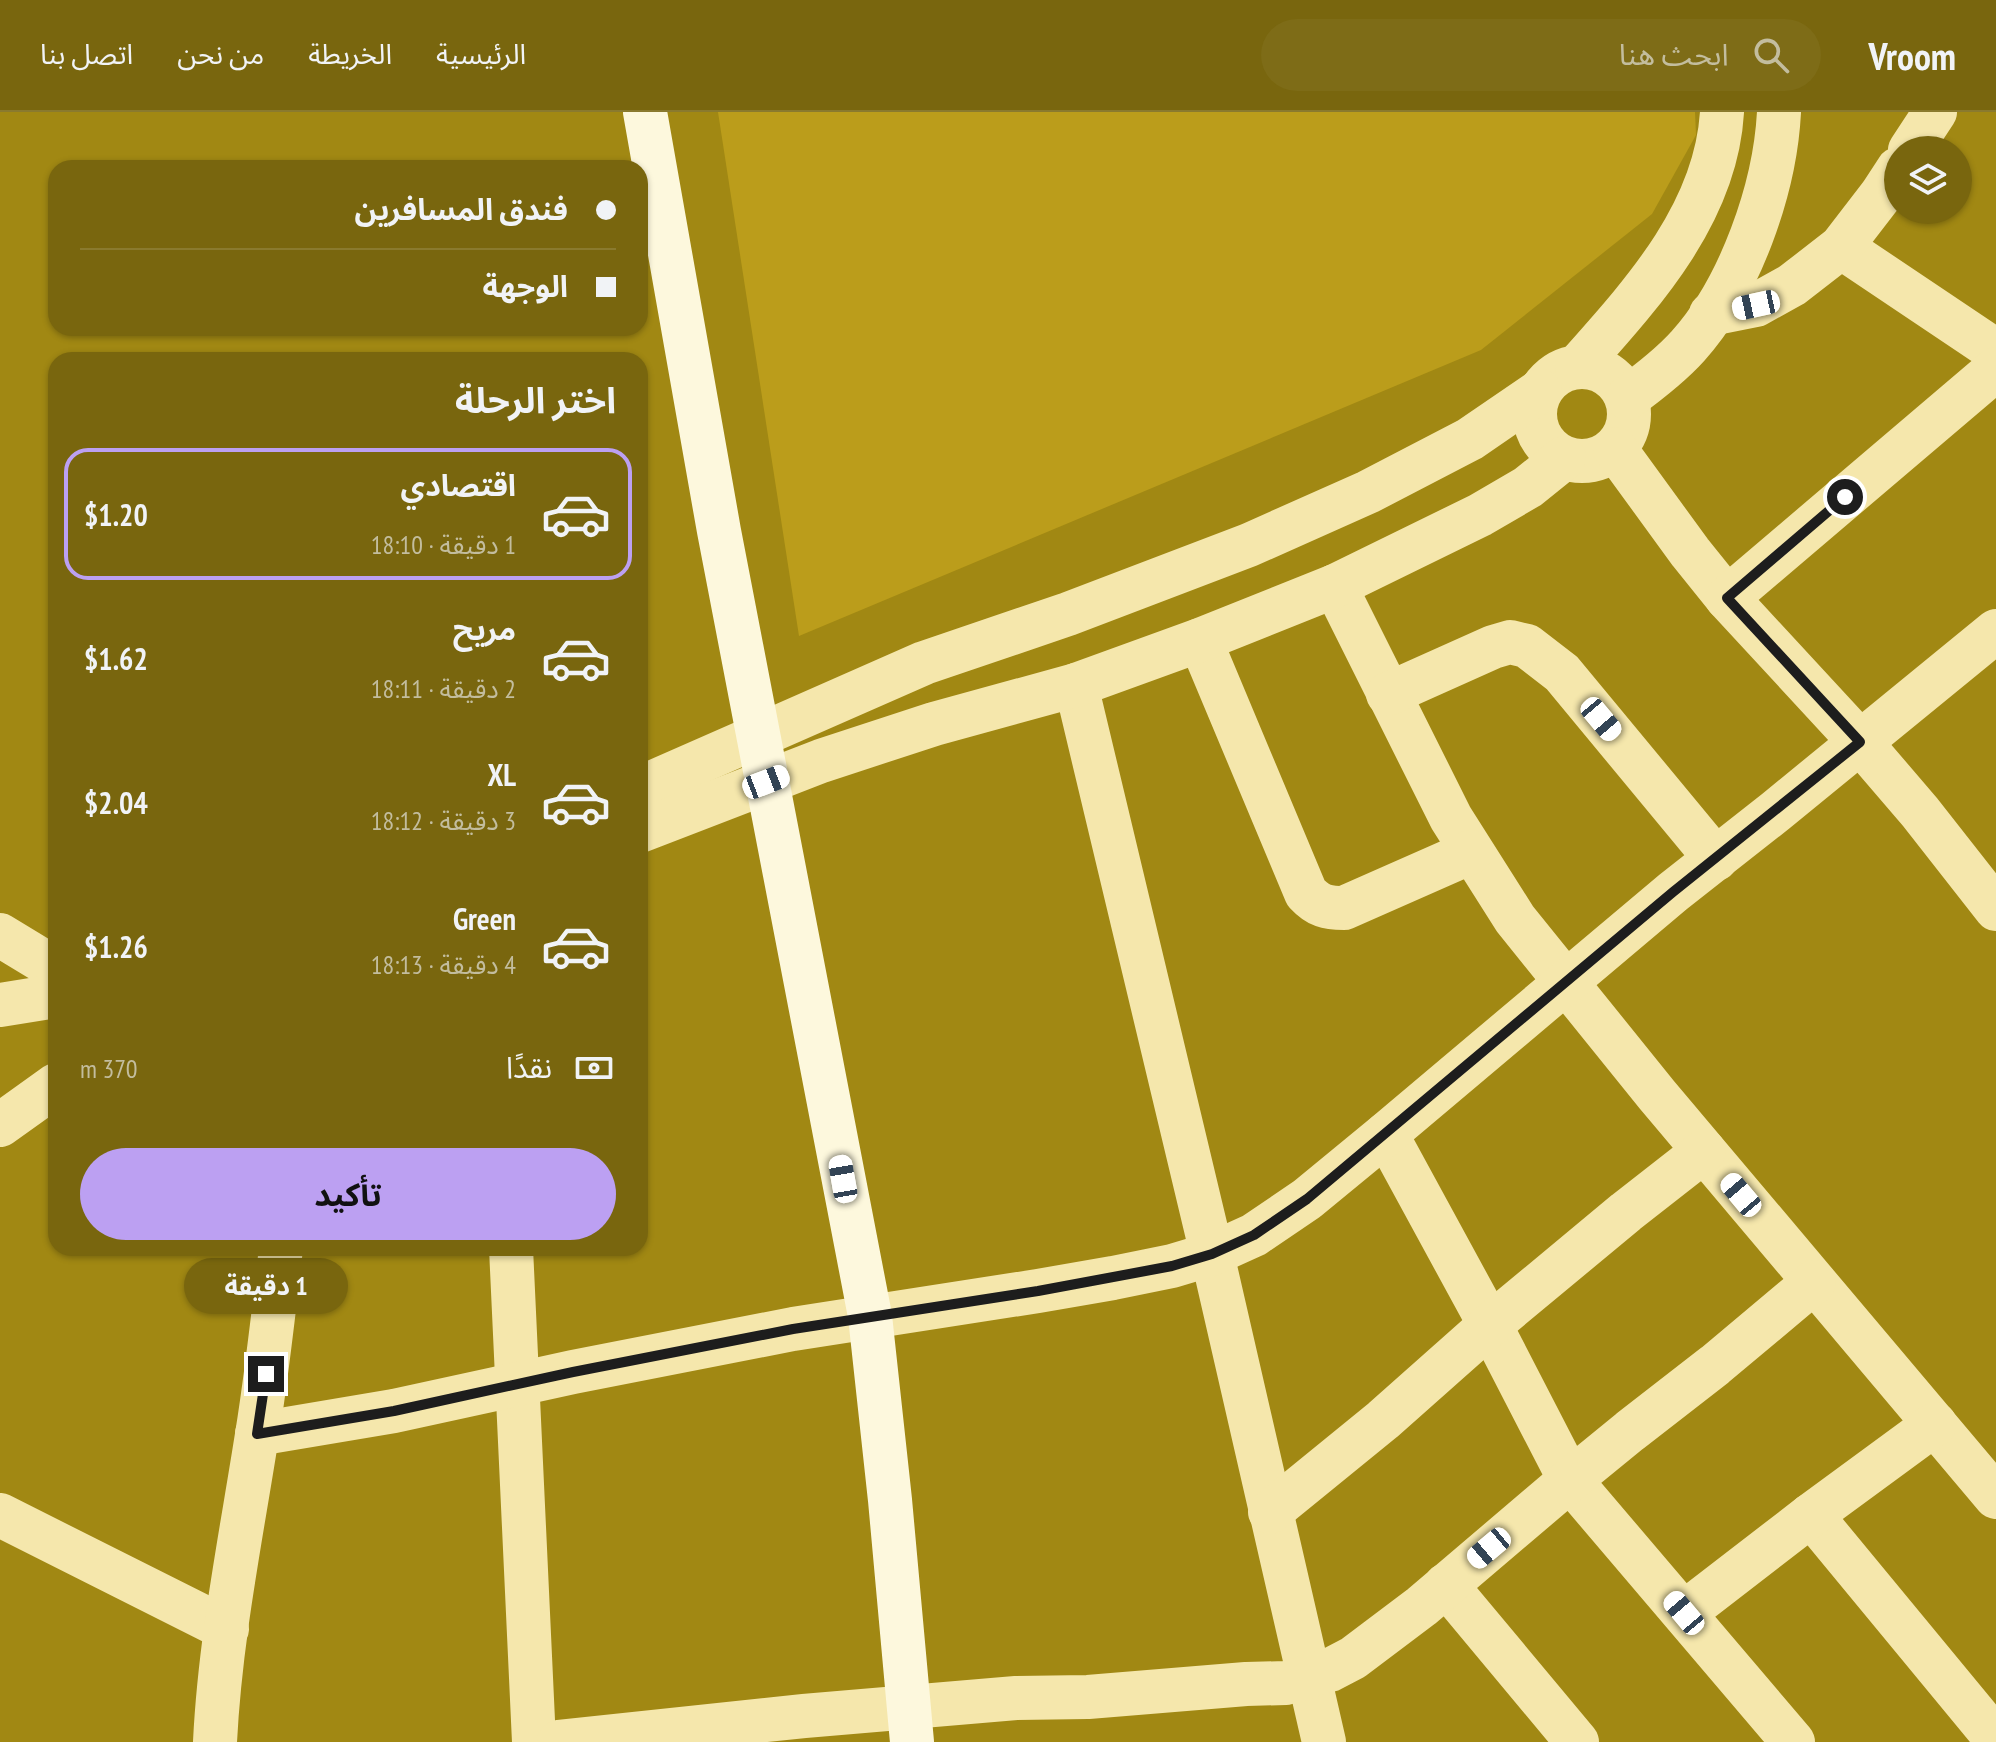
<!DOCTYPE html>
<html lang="ar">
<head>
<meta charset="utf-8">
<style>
  body { margin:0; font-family:"PT Sans Narrow","Noto Sans Arabic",sans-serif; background:#7e6c17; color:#f1f3f6; direction:rtl; height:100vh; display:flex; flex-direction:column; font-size:30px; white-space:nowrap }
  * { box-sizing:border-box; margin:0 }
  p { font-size:26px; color:#c3bd9e }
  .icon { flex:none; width:44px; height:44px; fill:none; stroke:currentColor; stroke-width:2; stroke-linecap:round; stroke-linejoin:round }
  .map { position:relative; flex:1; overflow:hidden; direction:ltr }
  .side { position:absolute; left:48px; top:240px; width:600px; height:904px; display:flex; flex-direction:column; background:#79660e; border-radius:24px; box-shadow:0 2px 6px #0004; direction:rtl }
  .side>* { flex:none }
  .guide { position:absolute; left:48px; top:48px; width:600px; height:176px; border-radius:24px; box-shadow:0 2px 6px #0004; direction:rtl; display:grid; align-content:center; height:176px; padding:0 32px; background:#79660e }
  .fabs { position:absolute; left:1884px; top:24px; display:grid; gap:16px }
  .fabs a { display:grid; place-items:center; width:88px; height:88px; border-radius:50%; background:#79660e; box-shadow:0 2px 6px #0004; font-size:40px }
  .end { position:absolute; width:36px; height:36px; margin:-18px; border:10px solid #1d1d1d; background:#fff; box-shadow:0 0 0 4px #fff }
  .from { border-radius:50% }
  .bubble { position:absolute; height:56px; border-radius:28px; background:#79660e; box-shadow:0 2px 6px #0004; font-size:26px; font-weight:700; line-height:56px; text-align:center; direction:rtl }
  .car { position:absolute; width:24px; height:48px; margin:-24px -12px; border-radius:10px; box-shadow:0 0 6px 2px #0007; background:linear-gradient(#fff 24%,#345 0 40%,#fff 0 76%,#345 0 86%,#fff 0) }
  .guide b { display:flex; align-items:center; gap:28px; height:76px; font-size:30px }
  .guide b+b { border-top:2px solid #8a7a2e }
  .guide i { width:20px; height:20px; background:#f1f3f6 }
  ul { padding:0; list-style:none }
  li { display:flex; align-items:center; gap:24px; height:132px; margin:0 16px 12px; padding:0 16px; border:4px solid transparent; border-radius:24px }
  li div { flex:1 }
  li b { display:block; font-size:30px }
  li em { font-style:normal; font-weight:700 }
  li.on { border-color:#bca0f2 }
  li>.icon { width:72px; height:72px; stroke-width:1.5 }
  h2 { padding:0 32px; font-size:36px; line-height:96px }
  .pay { display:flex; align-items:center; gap:20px; height:88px; padding:0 32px; font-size:30px }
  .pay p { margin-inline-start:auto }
  .cta { display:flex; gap:16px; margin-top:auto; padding:16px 32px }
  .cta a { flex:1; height:92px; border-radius:48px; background:#bca0f2; color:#111; font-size:32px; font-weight:700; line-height:92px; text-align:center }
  header { display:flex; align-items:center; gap:48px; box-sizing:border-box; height:112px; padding:0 40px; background:#79660e; border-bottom:2px solid #8a7a2e }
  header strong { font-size:38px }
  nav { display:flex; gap:44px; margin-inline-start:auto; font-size:28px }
  .search { width:560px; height:72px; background:#7e6c17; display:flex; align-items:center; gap:20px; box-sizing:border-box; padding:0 28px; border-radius:44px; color:#c3bd9e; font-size:30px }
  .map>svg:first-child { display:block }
</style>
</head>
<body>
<header>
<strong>Vroom</strong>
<div class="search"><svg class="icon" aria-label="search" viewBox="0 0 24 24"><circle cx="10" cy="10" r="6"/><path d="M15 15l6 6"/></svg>ابحث هنا</div>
<nav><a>الرئيسية</a><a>الخريطة</a><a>من نحن</a><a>اتصل بنا</a></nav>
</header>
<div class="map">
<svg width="1996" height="1630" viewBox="0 0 1996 1630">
  <rect width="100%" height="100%" fill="#a18813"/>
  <!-- green -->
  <path fill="#bb9d1b" d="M718,0H1695L1696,23L1652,102L1481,238L799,524Z"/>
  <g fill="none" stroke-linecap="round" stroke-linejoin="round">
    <!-- minor -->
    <g stroke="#f5e7ac" stroke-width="44">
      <path d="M1910,38L1935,0"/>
      <path d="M1841,135L1996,239"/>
      <path d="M1711,202L1756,193L1792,173L1841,135L1881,83L1898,57"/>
      <circle cx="1582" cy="302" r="47"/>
      <path d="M1577,255C1642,182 1716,102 1722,0"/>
      <path d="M1627,286C1649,270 1670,254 1688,234C1740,176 1775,77 1779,0"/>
      <path d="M1615,337L1690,440L1727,486L1860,630L1920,700L1996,797"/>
      <path d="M1335,474L1451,706L1515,807L1657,983L1996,1385"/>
      <path d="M1727,486L1996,257"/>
      <path d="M1200,528L1306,781C1318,794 1327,796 1344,796L1471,740"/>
      <path d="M1076,573L1212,1142L1324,1630"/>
      <path d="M1388,582L1493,535L1510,530L1527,534L1562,561L1716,747"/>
      <path d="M640,676L924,551L1068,502L1249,433L1368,380L1470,327L1540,279"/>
      <path d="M640,719L821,649L934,612L1076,573L1200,528L1335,474L1480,403L1528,375L1564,346"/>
      <path d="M0,823L56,857"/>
      <path d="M0,893L56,884"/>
      <path d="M0,1013L56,973"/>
      <path d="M1386,1022L1490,1213L1570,1368L1793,1630"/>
      <path d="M511,1136L534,1630"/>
      <path d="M257,1322L394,1299L573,1260L793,1217L1038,1179L1113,1166L1172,1154L1212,1142L1254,1123L1307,1087L1386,1022L1673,780L1776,699L1996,519"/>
      <path d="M1270,1400L1383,1308L1490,1213L1626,1100L1704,1039"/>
      <path d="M0,1403L227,1517"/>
      <path d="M1811,1403L1996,1627"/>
      <path d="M1446,1473L1577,1630"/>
      <path d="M1684,1501L1811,1403L1935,1312"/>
      <path d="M215,1630C220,1527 241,1425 257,1323C267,1261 274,1198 281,1136"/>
      <path d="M559,1630L804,1604L1016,1586L1088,1585L1246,1572L1286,1571L1330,1558L1353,1546L1422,1494L1570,1368L1630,1319L1715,1253L1814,1170"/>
    </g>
    <!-- secondary -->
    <path stroke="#fdf8dd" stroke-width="44" d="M645,0L719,419L870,1204L890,1388L912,1630"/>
  </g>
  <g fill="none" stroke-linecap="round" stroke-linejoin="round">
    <!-- route -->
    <path stroke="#1d1d1d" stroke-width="10" d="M266,1262L257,1322L394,1299L573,1260L793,1217L1038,1179L1172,1154L1212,1142L1254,1123L1307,1087L1673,780L1860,630L1727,486L1845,385"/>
  </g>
</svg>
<div class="fabs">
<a><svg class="icon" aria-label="layers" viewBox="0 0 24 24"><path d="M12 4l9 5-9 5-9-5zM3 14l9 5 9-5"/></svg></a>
</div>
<i class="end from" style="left:1845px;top:385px"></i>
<i class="end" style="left:266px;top:1262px"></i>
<div class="bubble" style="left:184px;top:1146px;width:164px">1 دقيقة</div>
<i class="car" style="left:1756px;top:193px;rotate:258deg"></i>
<i class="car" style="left:1601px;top:607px;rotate:140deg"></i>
<i class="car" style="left:766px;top:670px;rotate:69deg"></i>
<i class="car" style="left:843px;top:1067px;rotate:350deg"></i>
<i class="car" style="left:1741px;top:1083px;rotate:320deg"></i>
<i class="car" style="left:1489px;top:1436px;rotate:230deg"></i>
<i class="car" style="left:1684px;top:1501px;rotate:320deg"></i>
<div class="guide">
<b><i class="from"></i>فندق المسافرين</b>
<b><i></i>الوجهة</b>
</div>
<section class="side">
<h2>اختر الرحلة</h2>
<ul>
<li class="on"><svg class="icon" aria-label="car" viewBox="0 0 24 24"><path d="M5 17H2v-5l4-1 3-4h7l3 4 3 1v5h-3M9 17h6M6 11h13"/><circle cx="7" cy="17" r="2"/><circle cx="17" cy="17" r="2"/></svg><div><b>اقتصادي</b><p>1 دقيقة · 18:10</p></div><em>$1.20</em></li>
<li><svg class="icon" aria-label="car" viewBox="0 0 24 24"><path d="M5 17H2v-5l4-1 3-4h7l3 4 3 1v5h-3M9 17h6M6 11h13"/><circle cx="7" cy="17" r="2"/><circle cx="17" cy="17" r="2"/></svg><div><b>مريح</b><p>2 دقيقة · 18:11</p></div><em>$1.62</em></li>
<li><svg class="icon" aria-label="car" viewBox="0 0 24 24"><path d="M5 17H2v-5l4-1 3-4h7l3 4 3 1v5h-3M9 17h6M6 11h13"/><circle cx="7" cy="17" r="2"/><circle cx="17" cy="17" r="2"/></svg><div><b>XL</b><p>3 دقيقة · 18:12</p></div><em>$2.04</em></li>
<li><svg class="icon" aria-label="car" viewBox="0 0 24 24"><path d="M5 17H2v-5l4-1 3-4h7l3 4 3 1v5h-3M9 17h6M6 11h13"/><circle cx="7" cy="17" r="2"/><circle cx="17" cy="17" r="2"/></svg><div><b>Green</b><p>4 دقيقة · 18:13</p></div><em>$1.26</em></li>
</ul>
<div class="pay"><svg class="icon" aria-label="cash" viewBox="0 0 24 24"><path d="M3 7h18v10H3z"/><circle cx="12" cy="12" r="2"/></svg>نقدًا<p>370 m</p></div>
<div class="cta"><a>تأكيد</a></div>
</section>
</div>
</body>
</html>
